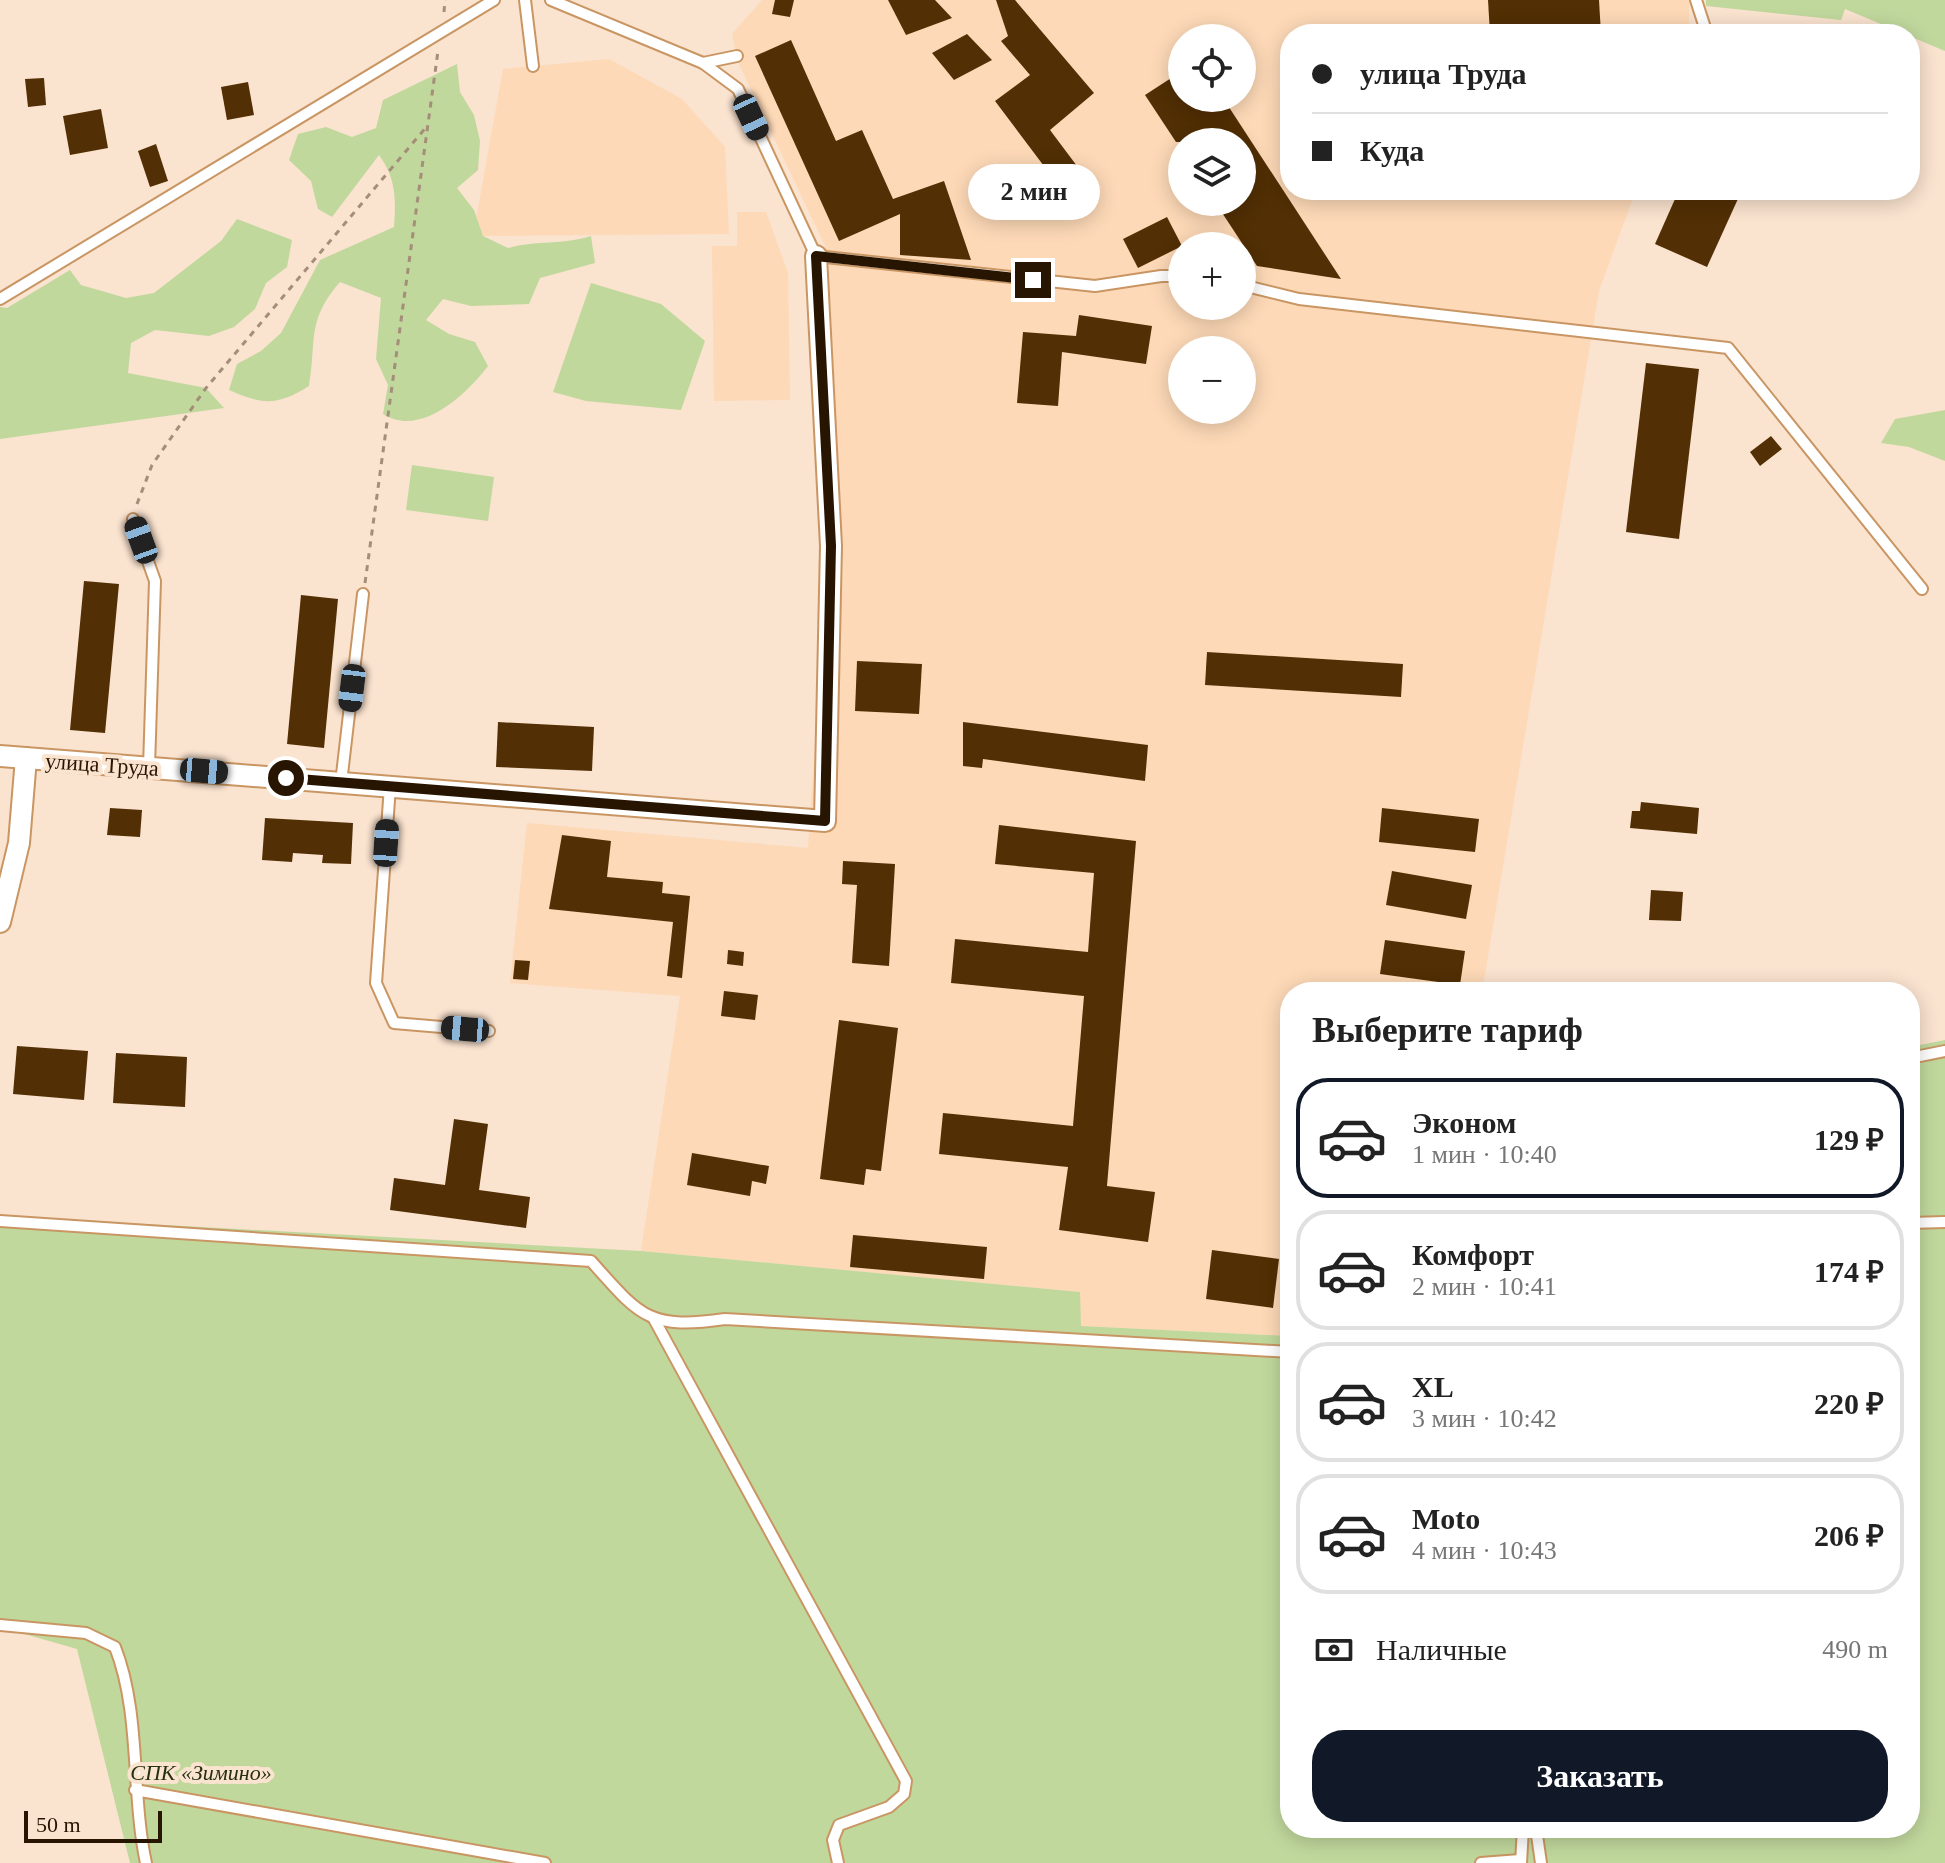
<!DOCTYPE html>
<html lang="ru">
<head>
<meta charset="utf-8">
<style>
  body { margin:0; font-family:Georgia,serif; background:#f6f6f6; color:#222; height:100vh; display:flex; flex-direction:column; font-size:30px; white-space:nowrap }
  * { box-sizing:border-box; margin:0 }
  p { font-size:26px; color:#767676 }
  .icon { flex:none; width:44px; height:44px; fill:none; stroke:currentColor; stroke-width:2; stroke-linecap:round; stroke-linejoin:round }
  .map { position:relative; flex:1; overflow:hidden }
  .panel { position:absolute; left:1280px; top:982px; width:640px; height:856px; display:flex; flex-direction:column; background:#fff; border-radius:32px; box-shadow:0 4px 20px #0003 }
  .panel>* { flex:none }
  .banner { position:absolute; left:1280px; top:24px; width:640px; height:176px; border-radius:32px; box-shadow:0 4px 20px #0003; display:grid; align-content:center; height:176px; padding:0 32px; background:#fff }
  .buttons { position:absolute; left:1168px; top:24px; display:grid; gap:16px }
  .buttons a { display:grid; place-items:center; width:88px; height:88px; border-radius:50%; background:#fff; box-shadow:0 4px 20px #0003; font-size:40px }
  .scale { position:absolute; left:24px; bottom:20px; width:138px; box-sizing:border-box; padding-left:8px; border:4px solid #281501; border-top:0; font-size:22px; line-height:28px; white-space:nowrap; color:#281501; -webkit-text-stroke:6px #fae3cf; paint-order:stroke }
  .end { position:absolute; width:36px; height:36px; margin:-18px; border:10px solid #281501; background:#fff; box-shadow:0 0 0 4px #fff }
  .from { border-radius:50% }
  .bubble { position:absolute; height:56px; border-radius:28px; background:#fff; box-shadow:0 4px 20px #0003; font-size:26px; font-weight:600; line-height:56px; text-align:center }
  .car { position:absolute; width:24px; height:48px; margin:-24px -12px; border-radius:10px; box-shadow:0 0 6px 2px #0007; background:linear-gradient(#222 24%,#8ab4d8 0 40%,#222 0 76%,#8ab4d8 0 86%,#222 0) }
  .banner b { display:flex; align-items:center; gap:28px; height:76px; font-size:30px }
  .banner b+b { border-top:2px solid #e0e0e0 }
  .banner i { width:20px; height:20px; background:#222 }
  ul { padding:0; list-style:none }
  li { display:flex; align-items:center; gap:24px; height:120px; margin:0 16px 12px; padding:0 16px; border:4px solid #e0e0e0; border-radius:32px }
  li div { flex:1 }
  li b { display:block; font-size:30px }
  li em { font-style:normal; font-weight:600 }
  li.current { border-color:#111827 }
  li>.icon { width:72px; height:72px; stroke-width:1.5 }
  h2 { padding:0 32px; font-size:36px; line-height:96px }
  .pay { display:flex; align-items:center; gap:20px; height:88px; padding:0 32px; font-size:30px }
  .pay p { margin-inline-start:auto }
  .primary-button { display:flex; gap:16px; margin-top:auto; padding:16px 32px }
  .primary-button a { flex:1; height:92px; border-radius:32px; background:#111827; color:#fff; font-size:32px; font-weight:600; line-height:92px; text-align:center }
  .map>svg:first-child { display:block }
</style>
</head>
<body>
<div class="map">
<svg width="1945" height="1863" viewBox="0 0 1945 1863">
  <rect width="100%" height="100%" fill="#fae3cf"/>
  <!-- built -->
  <g fill="#fdd9b7" fill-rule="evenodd">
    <path d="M762,0H1689V34H1290V190H1636L1599,291L1482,992H1290V1336L1080,1326V1292L641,1251L680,996L510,983L527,823L808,848L823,625L816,417H832L826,248L738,62L732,34ZM1182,38H1242V98H1182ZM1182,142H1242V202H1182ZM1182,246H1242V306H1182ZM1182,350H1242V410H1182Z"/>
    <path d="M609,59L682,99L725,147L729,234L473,236L503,69Z"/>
    <path d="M737,212H766L788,273L790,400L714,401L712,246H737Z"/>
  </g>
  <!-- green -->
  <g fill="#c1d89d">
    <path d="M1706,0H1945V51L1845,9L1841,20L1706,6Z"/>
    <path d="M457,64L460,92L474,115L480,141L478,170L457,188L474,210L483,236L508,248C537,240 563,245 591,236L595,263L540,278L529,304L471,306L443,299L426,320L449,334L475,342L488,366C466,395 420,438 383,414L388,385L376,359L381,298L340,282C306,321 317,340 309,386C277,406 263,405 229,390L237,364L261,351L281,333L320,260L394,227C396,199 396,178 379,155L332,217L318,209L311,181L289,160L298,134L326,127L352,137L376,128L383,100Z"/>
    <path d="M237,219L292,240L287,267L266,283L255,309L234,327L209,336L155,330L131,343L128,373L206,388L224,408L0,439V307L7,308L70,270L81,285L126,298L154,293L221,241Z"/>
    <path d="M591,283L661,304L705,341L681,410L586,401L553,392Z"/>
    <path d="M1945,410V461L1909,447L1881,443L1895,419Z"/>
    <path d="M412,465L494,477L488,521L406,510Z"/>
    <path d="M1945,1040V1863H130L77,1649L0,1627V1216L641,1251L1080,1292L1081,1326L1290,1336V1828H1910V1047Z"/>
  </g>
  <!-- building -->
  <g fill="#522f04">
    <path d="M775,0H794L790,17L772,14Z"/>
    <path d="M888,0H935L952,18L906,35Z"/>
    <path d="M996,0H1015L1094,93L1050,130L1083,174L1062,190L995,101L1030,75L1001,41L1008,36Z"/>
    <path d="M1488,0H1599L1601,34H1490Z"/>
    <path d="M967,34L992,60L954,80L932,53Z"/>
    <path d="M791,40L836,141L862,130L893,199L944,181L971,260L900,255V214L839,241L755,56Z"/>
    <path d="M1182,71V98H1223L1341,279L1257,266L1215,202H1242V142H1176L1145,95Z"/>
    <path d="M44,78L46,105L28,107L25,79Z"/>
    <path d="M248,82L254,115L227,120L221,87Z"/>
    <path d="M101,109L108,148L70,155L63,116Z"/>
    <path d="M156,144L168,181L150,187L138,151Z"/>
    <path d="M1679,190H1742L1707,267L1655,244Z"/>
    <path d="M1167,217L1182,246L1138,268L1123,239Z"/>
    <path d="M1079,315L1152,326L1146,364L1062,352L1058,406L1017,403L1023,332L1076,336Z"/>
    <path d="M1646,363L1699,369L1679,539L1626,532Z"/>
    <path d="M1771,436L1782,449L1760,466L1750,452Z"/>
    <path d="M84,581L119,584L105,733L70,730Z"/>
    <path d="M301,595L338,599L324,748L287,744Z"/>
    <path d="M1207,652L1403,664L1401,697L1205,685Z"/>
    <path d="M857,661L922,664L919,714L855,711Z"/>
    <path d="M498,722L594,727L592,771L496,767Z"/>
    <path d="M963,722L1148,745L1145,781L983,759L982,768L963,766Z"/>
    <path d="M1641,802L1699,808L1697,834L1630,828L1632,811H1640Z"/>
    <path d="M110,808L142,810L140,837L107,835Z"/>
    <path d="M1382,808L1479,819L1475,852L1379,842Z"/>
    <path d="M265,818L353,823L351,864L322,863L323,855L293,853L292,862L262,860Z"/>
    <path d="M999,825L1136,841L1107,1186L1155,1192L1148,1242L1059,1230L1068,1167L939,1154L943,1113L1073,1126L1084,996L951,983L955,939L1088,952L1094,873L995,864Z"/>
    <path d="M562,835L611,841L607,877L663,882L662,893L690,896L682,978L667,976L673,922L549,909Z"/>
    <path d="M843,861L895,864L889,966L852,963L857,885L842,884Z"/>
    <path d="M1392,871L1472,885L1466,919L1386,905Z"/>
    <path d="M1651,890L1683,892L1681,921L1649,920Z"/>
    <path d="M1385,940L1465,951L1460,985L1380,974Z"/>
    <path d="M728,950L744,952L743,966L727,964Z"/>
    <path d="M515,960L530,961L528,980L513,979Z"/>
    <path d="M724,991L758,995L755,1020L721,1016Z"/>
    <path d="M839,1020L898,1028L881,1171L866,1169L864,1185L820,1179Z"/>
    <path d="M17,1046L88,1051L84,1100L13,1094Z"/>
    <path d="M116,1053L187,1057L185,1107L113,1103Z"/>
    <path d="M454,1119L488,1124L479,1190L530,1197L526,1228L390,1210L394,1178L445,1185Z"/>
    <path d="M692,1153L769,1166L766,1184L752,1181L750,1196L687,1185Z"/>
    <path d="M853,1235L987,1247L984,1279L850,1267Z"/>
    <path d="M1212,1250L1279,1259L1273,1308L1206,1299Z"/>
  </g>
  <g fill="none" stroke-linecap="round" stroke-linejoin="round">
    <defs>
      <g id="service">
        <path d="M525,0L533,66"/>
        <path d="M551,0L703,63L738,89L816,256L1095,286L1161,276H1182"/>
        <path d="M1696,0L1707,34"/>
        <path d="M703,63L737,56"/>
        <path d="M1242,285L1299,299L1728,348L1922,589"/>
        <path d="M0,299L494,0"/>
        <path d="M133,519L155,581L149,767"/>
        <path d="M341,783L363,594"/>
        <path d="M390,786L376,983L394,1023L489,1031"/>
        <path d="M1910,1058L1945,1051"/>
        <path d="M0,1221L591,1261C640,1316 648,1330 725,1319L1290,1352"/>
        <path d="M1910,1223L1945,1222"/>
        <path d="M654,1319L906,1781L904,1794L889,1807L839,1825L833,1840L838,1863"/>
        <path d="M0,1625L86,1633L115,1647C141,1713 131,1793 146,1863"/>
        <path d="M135,1790L545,1863"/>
        <path d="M1536,1828L1541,1863"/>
        <path d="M1481,1863L1520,1860"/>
        <path d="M1521,1863L1523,1828"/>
      </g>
      <g id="minor">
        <path d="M0,756L825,821L831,546L816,256"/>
        <path d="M0,922L19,843L26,758"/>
      </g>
    </defs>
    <!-- service casing -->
    <use href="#service" stroke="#c99663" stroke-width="14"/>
    <!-- minor casing -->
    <use href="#minor" stroke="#c99663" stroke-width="24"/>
    <!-- path -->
    <g stroke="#a48e7a" stroke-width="3" stroke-dasharray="6 6" stroke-linecap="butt">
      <path d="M444,12L445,0"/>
      <path d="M137,504L152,465L206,388L428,125"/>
      <path d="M365,583L438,51"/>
    </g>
    <!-- service -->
    <use href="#service" stroke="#fff" stroke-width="10"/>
    <!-- minor -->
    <use href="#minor" stroke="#fff" stroke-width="20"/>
  </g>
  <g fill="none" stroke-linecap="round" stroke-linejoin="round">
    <!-- route -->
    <path stroke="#281501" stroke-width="10" d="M286,778L825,821L831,546L816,256L1033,280"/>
  </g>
  <g text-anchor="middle" stroke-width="8" stroke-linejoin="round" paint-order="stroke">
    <!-- street labels -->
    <g font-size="22" fill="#281501" stroke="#fae3cf">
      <text transform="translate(102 764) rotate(4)" y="8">улица Труда</text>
    </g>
    <!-- park labels -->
    <g font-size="22" font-style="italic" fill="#253010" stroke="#fae3cf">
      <text x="201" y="1780">СПК «Зимино»</text>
    </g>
  </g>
</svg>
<div class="buttons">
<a><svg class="icon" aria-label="locate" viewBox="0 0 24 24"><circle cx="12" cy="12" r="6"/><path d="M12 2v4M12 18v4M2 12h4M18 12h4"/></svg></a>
<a><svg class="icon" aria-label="layers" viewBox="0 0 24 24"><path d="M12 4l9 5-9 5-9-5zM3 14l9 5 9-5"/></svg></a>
<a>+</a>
<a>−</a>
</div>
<div class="scale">50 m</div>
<i class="end from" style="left:286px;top:778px"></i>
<i class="end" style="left:1033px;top:280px"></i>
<div class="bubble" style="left:968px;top:164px;width:132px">2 мин</div>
<i class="car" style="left:751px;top:117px;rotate:155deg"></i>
<i class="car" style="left:141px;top:540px;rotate:340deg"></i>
<i class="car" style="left:352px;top:688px;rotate:187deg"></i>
<i class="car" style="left:204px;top:771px;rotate:95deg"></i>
<i class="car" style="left:386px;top:843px;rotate:4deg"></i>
<i class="car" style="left:465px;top:1029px;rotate:275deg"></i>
<div class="banner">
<b><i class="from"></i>улица Труда</b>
<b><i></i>Куда</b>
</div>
<section class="panel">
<h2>Выберите тариф</h2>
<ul>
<li class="current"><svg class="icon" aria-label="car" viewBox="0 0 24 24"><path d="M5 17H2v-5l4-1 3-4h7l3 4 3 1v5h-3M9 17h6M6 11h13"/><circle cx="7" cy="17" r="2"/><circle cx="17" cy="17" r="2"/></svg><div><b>Эконом</b><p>1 мин · 10:40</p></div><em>129 ₽</em></li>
<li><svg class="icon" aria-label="car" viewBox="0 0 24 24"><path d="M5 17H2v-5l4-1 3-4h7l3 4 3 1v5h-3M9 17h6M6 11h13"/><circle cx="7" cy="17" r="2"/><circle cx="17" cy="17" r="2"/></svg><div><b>Комфорт</b><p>2 мин · 10:41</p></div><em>174 ₽</em></li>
<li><svg class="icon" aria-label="car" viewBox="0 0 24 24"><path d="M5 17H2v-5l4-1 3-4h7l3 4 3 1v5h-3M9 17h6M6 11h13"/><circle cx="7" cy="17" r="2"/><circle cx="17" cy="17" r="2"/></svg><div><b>XL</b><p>3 мин · 10:42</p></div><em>220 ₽</em></li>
<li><svg class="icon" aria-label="car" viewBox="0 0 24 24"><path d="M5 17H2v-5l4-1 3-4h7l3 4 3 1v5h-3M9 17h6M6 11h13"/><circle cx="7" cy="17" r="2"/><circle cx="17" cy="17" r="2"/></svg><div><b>Moto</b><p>4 мин · 10:43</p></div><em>206 ₽</em></li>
</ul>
<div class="pay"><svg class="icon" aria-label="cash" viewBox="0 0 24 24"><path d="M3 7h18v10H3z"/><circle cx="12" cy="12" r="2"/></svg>Наличные<p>490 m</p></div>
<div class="primary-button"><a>Заказать</a></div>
</section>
</div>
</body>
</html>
